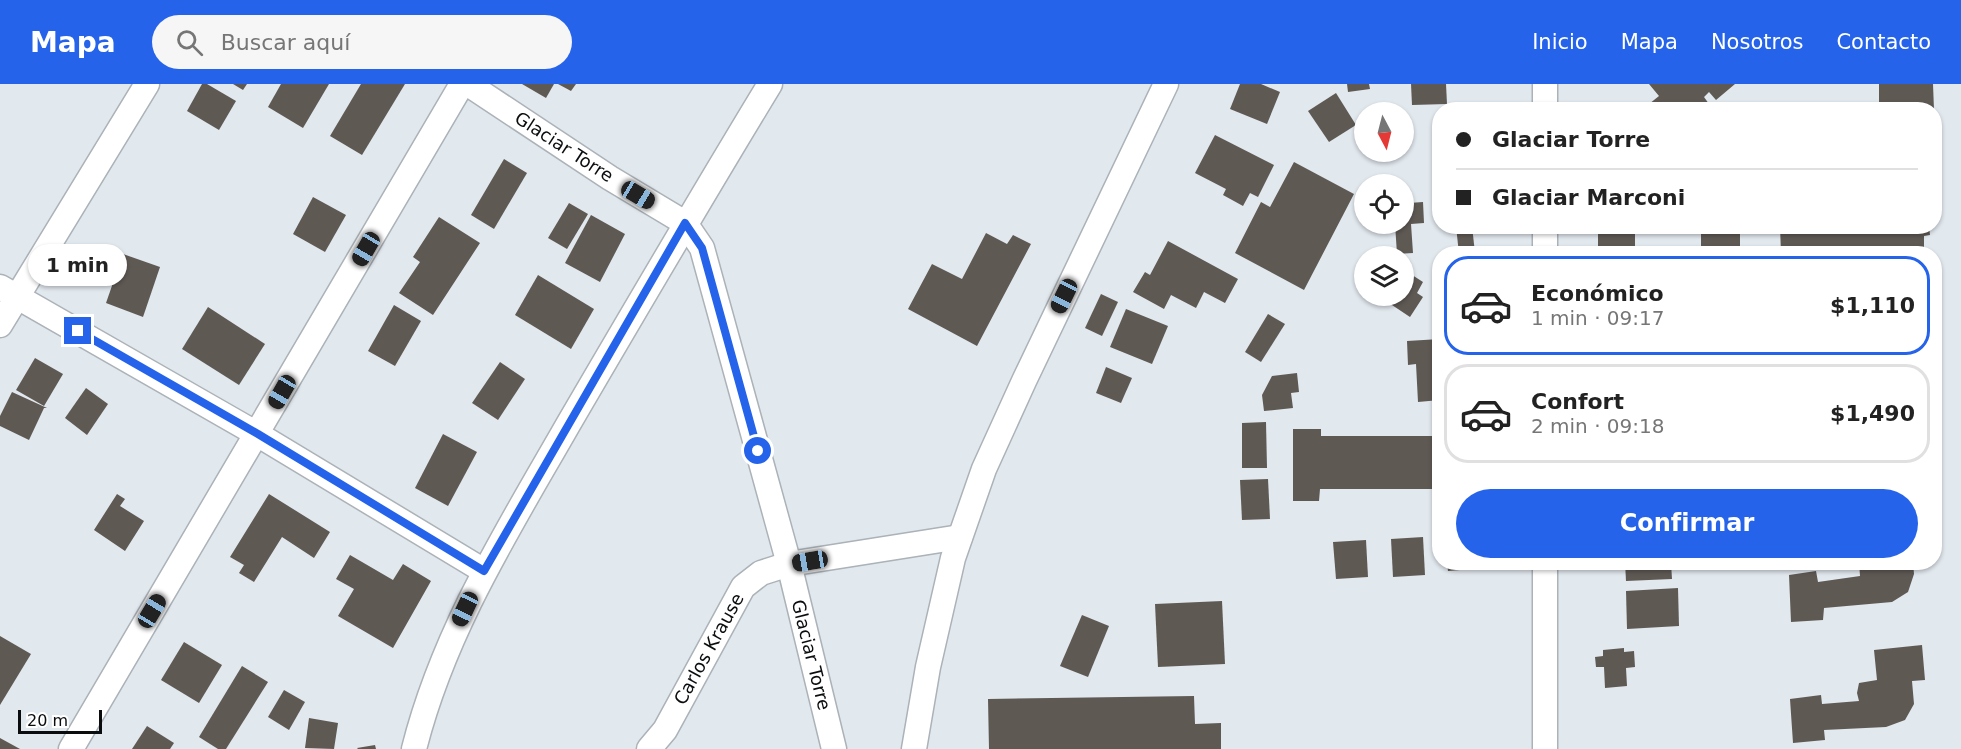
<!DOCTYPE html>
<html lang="es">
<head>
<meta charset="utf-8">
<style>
  body { margin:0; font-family:"DejaVu Sans",sans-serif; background:#f6f6f6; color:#222; height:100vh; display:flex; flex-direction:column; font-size:22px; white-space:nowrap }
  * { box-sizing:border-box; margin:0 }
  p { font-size:20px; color:#767676 }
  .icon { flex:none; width:33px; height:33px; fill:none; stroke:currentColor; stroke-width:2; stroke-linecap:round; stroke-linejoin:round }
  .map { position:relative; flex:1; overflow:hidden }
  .side { position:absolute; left:1432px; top:162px; width:510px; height:324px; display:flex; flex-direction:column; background:#fff; border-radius:24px; box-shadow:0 2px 4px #0004 }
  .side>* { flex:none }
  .hud { position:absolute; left:1432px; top:18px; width:510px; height:132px; border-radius:24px; box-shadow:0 2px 4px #0004; display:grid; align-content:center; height:132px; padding:0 24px; background:#fff }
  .needle { width:39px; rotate:173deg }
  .fabs { position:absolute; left:1354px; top:18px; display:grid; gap:12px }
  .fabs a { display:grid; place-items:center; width:60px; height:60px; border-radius:50%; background:#fff; box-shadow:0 2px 4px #0004; font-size:30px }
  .scale { position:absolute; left:18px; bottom:15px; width:84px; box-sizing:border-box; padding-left:6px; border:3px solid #0a0c0e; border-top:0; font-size:16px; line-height:21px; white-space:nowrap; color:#0a0c0e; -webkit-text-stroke:4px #fff; paint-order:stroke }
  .end { position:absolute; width:27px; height:27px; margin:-14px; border:8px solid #2563eb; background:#fff; box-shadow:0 0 0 3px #fff }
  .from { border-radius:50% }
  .bubble { position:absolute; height:42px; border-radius:21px; background:#fff; box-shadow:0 2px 4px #0004; font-size:20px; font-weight:800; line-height:42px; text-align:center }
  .car { position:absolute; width:18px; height:36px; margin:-18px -9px; border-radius:8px; box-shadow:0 0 4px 2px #0007; background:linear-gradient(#222 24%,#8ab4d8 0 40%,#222 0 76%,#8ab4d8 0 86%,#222 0) }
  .hud b { display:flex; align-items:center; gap:21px; height:57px; font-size:22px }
  .hud b+b { border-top:2px solid #e0e0e0 }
  .hud i { width:15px; height:15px; background:#222 }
  ul { padding:10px 0 0; list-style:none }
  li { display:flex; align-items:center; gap:18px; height:99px; margin:0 12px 9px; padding:0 12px; border:3px solid #e0e0e0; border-radius:24px }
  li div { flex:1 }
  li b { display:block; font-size:22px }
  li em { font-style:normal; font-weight:800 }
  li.current { border-color:#2563eb }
  li>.icon { width:54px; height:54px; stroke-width:1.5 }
  .primary-button { display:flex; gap:12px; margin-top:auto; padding:12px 24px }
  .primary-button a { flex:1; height:69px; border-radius:36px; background:#2563eb; color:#fff; font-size:24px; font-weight:800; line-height:69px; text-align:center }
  header { display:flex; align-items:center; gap:36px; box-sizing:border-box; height:84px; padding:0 30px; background:#2563eb; color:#fff }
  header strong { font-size:28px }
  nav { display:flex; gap:33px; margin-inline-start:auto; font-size:21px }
  .search { width:420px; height:54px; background:#f6f6f6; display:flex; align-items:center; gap:15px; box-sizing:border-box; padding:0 21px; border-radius:33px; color:#767676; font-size:22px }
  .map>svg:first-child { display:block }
</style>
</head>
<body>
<header>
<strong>Mapa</strong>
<div class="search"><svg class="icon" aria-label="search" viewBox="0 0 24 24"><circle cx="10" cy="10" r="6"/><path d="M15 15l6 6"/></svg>Buscar aquí</div>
<nav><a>Inicio</a><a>Mapa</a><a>Nosotros</a><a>Contacto</a></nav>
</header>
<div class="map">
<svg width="1961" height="665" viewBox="0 0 1961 665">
  <rect width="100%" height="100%" fill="#e1e8ee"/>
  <!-- building -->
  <g fill="#5f5954">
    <path d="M202,0H207L236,17L219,46L187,27Z"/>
    <path d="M233,0H247L243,6Z"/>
    <path d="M281,0H329L303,44L268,23Z"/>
    <path d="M361,0H405L362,71L330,52Z"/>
    <path d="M522,0H554L546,14Z"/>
    <path d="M558,0H576L571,7Z"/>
    <path d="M1240,0H1261L1280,8L1267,40L1230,25Z"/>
    <path d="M1347,0H1369L1370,5L1348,8Z"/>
    <path d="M1411,0H1446L1447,20L1412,21Z"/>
    <path d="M1649,0H1735L1716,16L1709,8L1704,13L1709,20L1702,26H1654L1649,20L1659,12Z"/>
    <path d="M1879,0H1933L1934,26H1879Z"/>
    <path d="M1336,9L1356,41L1329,58L1308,27Z"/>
    <path d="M1215,51L1274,81L1258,113L1250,109L1243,122L1223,111L1226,105L1195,89Z"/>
    <path d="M504,75L527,89L494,145L471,131Z"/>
    <path d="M1294,78L1354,110L1304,206L1235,169L1261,118L1270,123Z"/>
    <path d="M313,113L346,131L325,168L293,150Z"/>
    <path d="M1423,118L1424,139L1411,140L1413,169L1397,170L1395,140H1404V122H1409V119Z"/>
    <path d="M569,119L588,130L567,165L548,154Z"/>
    <path d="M591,131L625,150L600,198L565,179Z"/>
    <path d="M439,133L480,159L433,231L399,209L420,178L413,173Z"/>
    <path d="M1456,142H1472L1475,169L1459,170Z"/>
    <rect x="1598" y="142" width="37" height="28"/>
    <rect x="1701" y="142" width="39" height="28"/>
    <path d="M1780,142H1929L1930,151L1924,152V170H1781Z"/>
    <path d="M986,149L1007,160L1013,151L1031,160L977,262L908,225L932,180L962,195Z"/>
    <path d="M1168,157L1238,195L1225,219L1204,208L1196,224L1171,211L1164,225L1133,208L1145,188L1150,191Z"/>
    <path d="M123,170L160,183L143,233L106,219Z"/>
    <path d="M1409,189L1423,198L1417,209L1423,213L1410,233L1389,219L1394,212H1404V196Z"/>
    <path d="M538,191L594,225L571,265L515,231Z"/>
    <path d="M1101,210L1118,218L1102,252L1085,244Z"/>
    <path d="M394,221L421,237L395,282L368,267Z"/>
    <path d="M208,223L265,260L239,301L182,265Z"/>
    <path d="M1126,225L1168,242L1152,280L1110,263Z"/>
    <path d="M1268,230L1285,240L1261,278L1245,268Z"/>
    <path d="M1440,255V316L1418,318L1416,280L1408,281L1407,257Z"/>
    <path d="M35,274L63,290L44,322L16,306Z"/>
    <path d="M500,278L525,295L498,336L472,319Z"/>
    <path d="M1106,283L1132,294L1121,319L1096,309Z"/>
    <path d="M1297,289L1299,308L1291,309L1293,324L1264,327L1262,311L1272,292Z"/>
    <path d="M86,304L108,320L87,351L65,334Z"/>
    <path d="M12,308L47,324H44L29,356L0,342V332Z"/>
    <path d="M1266,338L1267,384H1242V339Z"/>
    <path d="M1293,345H1321V352H1440V412H1437V405H1320L1319,417H1293Z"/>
    <path d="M443,350L477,368L448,422L415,404Z"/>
    <path d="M1268,395L1270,435L1242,436L1240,396Z"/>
    <path d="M117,410L125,415L120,422L144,437L125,467L94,446Z"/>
    <path d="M269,410L330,448L314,474L282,453L254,498L239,489L244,481L230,473Z"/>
    <path d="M1423,453L1425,491L1393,493L1391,455Z"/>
    <path d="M1366,456L1368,493L1336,495L1333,458Z"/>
    <path d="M350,471L393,496L403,480L431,497L393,564L338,532L354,505L336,495Z"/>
    <path d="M1447,478H1484V484L1448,487Z"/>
    <path d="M1625,478H1671L1672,495L1626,497Z"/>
    <path d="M1859,478H1913L1914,490L1908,508L1892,518L1824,524L1823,536L1791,538L1789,491L1816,487L1818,498L1860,492Z"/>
    <path d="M1678,504L1679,542L1627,545L1626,507Z"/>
    <path d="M1222,517L1225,580L1158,583L1155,520Z"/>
    <path d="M1082,531L1109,542L1088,593L1060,582Z"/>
    <path d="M0,552L31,570L0,621Z"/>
    <path d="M184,558L222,581L199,619L161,596Z"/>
    <path d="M1922,561L1925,596L1912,597L1914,620L1905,636L1886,643L1824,646L1825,656L1793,659L1790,615L1821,611L1822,620L1859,617L1857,609L1859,599L1877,596L1874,566Z"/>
    <path d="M1624,564V568L1634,567L1635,583L1626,584L1627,602L1605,604L1604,583H1596L1595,573L1603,572V566Z"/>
    <path d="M242,582L268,598L226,665H218L199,653Z"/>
    <path d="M284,606L305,618L289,646L268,633Z"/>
    <path d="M1194,612L1195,640L1221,639V665H989L988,615Z"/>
    <path d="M309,634L338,639L334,665L305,664Z"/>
    <path d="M147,642L174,659L170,665H132Z"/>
    <path d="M0,654L20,665H0Z"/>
    <path d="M375,661L376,665H358L357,664Z"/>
  </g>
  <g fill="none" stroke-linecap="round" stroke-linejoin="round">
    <defs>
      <g id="minor">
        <path d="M468,0L610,94L685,139L702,164L789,480L834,665"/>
        <path d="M1545,0V26"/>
        <path d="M1545,142V170"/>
        <path d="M0,203L257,350L484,487"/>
        <path d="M0,241L147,0"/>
        <path d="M1545,478V665"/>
        <path d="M71,665L462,0"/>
        <path d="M414,665C444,546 509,444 569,339C635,226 702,112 770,0"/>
        <path d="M649,665L665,646L743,503L761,489L789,480L960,453"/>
        <path d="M914,665L928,583L953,474L984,385L1024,297L1166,0"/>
      </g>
    </defs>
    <!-- minor casing -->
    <use href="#minor" stroke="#abb2b8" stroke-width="27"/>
    <!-- minor -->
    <use href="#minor" stroke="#fff" stroke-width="24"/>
  </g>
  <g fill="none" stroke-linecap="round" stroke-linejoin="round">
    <!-- route -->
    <path stroke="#2563eb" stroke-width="8" d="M78,247L258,350L484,487L685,139L702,164L758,367"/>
  </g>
  <g text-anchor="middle" stroke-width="6" stroke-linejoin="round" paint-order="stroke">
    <!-- street labels -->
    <g font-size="18" fill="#0a0c0e" stroke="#fff">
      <text transform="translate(564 63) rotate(33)" y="6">Glaciar Torre</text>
      <text transform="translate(709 565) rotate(-61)" y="6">Carlos Krause</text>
      <text transform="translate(811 571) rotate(76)" y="6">Glaciar Torre</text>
    </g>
  </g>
</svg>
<div class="fabs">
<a><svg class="needle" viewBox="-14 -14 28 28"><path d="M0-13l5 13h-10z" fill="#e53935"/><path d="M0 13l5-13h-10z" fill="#767676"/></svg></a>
<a><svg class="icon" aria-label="locate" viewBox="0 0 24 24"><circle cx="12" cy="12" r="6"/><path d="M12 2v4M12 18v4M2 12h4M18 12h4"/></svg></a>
<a><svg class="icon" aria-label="layers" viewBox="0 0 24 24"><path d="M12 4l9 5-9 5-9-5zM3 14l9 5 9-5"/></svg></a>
</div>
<div class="scale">20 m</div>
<i class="end from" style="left:758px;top:367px"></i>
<i class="end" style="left:78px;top:247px"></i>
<div class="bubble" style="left:28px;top:160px;width:99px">1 min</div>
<i class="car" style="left:638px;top:111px;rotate:121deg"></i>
<i class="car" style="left:366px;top:165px;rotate:210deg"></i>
<i class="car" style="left:1064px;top:212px;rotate:206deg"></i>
<i class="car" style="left:282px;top:308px;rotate:210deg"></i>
<i class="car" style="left:810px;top:477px;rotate:261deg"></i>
<i class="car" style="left:465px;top:525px;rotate:205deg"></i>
<i class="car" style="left:152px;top:527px;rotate:31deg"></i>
<div class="hud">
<b><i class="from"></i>Glaciar Torre</b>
<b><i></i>Glaciar Marconi</b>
</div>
<section class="side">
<ul>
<li class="current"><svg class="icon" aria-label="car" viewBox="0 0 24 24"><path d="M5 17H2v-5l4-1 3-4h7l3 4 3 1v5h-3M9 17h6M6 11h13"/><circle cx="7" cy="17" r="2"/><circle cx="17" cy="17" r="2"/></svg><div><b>Económico</b><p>1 min · 09:17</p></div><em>$1,110</em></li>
<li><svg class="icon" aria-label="car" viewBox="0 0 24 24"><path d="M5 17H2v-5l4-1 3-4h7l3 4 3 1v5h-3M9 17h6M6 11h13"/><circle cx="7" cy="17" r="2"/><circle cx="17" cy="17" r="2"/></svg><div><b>Confort</b><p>2 min · 09:18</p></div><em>$1,490</em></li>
</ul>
<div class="primary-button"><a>Confirmar</a></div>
</section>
</div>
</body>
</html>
